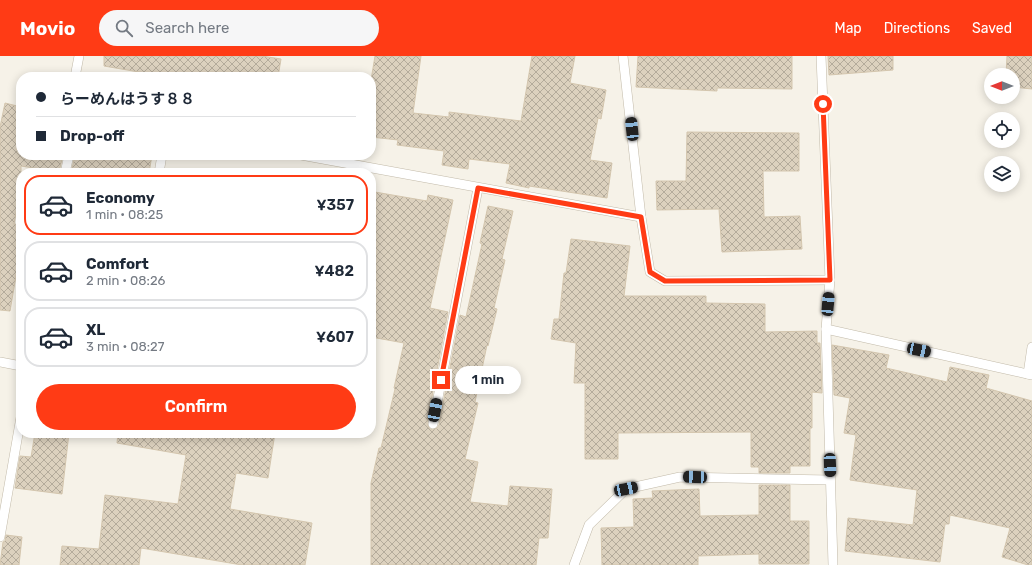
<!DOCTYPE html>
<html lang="en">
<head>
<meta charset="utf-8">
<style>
  body { margin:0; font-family:Rubik,"Noto Sans JP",sans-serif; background:#f6f6f7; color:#1f2937; height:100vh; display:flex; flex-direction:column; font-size:15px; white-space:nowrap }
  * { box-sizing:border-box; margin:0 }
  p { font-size:13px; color:#747a83 }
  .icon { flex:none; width:22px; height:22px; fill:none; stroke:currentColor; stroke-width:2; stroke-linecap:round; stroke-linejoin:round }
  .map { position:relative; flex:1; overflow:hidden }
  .drawer { position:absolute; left:16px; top:112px; width:360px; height:270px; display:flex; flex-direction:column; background:#fff; border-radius:16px; box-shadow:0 2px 10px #0003 }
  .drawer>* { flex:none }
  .top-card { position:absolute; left:16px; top:16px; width:360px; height:88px; border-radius:16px; box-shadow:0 2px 10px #0003; display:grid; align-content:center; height:88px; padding:0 20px; background:#fff }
  .needle { width:26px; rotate:270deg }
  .tools { position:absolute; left:984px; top:12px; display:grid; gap:8px }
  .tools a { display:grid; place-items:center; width:36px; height:36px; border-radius:50%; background:#fff; box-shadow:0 2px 10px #0003; font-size:20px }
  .end { position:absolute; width:18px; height:18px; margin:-9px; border:5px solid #ff3b15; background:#fff; box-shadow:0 0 0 2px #fff }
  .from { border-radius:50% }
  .bubble { position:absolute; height:28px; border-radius:14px; background:#fff; box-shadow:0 2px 10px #0003; font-size:13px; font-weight:600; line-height:28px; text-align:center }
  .car { position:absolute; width:12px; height:24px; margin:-12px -6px; border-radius:5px; box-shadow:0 0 3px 1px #0007; background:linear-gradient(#222 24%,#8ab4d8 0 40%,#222 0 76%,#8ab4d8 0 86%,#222 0) }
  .top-card b { display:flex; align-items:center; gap:14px; height:38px; font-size:15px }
  .top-card b+b { border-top:1px solid #e0e1e3 }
  .top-card i { width:10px; height:10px; background:#1f2937 }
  ul { padding:7px 0 0; list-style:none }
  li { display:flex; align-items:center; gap:12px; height:60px; margin:0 8px 6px; padding:0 12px; border:2px solid #e0e1e3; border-radius:16px }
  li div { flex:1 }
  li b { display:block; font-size:15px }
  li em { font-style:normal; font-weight:600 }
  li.current { border-color:#ff3b15 }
  li>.icon { width:36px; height:36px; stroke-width:1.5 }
  .primary-button { display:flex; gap:8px; margin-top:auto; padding:8px 20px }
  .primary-button a { flex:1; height:46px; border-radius:24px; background:#ff3b15; color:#fff; font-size:16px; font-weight:600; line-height:46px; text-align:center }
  header { display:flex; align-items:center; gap:24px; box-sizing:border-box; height:56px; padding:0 20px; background:#ff3b15; color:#fff }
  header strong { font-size:19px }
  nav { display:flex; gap:22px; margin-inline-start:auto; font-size:14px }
  .search { width:280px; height:36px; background:#f6f6f7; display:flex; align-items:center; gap:10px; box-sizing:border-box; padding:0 14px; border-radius:22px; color:#747a83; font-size:15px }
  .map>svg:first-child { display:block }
</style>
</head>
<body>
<header>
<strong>Movio</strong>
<div class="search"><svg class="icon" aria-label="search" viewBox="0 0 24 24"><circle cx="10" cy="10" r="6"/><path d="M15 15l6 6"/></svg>Search here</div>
<nav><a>Map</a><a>Directions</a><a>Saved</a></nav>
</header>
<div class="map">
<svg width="1032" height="509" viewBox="0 0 1032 509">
  <defs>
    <pattern id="building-cross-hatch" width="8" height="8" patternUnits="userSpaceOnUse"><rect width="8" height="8" fill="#dcd1be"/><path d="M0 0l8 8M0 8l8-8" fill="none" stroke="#b4ab9b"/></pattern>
  </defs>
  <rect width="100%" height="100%" fill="#f6f2e8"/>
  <!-- building -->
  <g fill="url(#building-cross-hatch)" stroke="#d4c6ae">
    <path d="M104,0H262L281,3L278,21H168L104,10Z"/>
    <path d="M375,0H421L413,57L449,61V56L521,65L532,0H575L570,27L606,34L601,63L598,62L590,104L612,107L607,142L529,130V132L506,127L510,108L469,103L468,113L442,109L444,95L397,89L398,84L371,81V24Z"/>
    <path d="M638,0H792V33L717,32V35L636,31Z"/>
    <path d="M828,0H893V14L829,19Z"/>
    <path d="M1007,0H1032V33L1013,31V19H1006Z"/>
    <path d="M5,47L21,51V99H63L59,116L21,110V132L14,168L21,169V191L10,255L0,254V71Z"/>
    <path d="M687,76L799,77V115H763L764,161L800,160L802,193L722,196L719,153L657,154L656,125H686Z"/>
    <path d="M75,99H152L149,117H71Z"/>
    <path d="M375,136L427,145L428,139L453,144L430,252L448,256L427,367L429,372L432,374L437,372L439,369L460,259L466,261L482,188L480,187L488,150L513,155L502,203L505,204L494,252L497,253L488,290L487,289L475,346L478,347L465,403L478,406L470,446L508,450L510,430L552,433L548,482H539L536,509H371V427L379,392H381L395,333L394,332L404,287L371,281V159Z"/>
    <path d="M571,183L630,190L624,240H706V247L765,248V276L817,275V287H820L822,337L812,336V372H810V410H790V417H759V411H751V376L618,377V403H585V327H574L576,287L551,283L554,263H559L564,217H566Z"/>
    <path d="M832,289L889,299L886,312L947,326L950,311L989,319L986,332L1032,345V509H1028L1002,501L1010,472L950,459L949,468H945L940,506L845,495L848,462L913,469L917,434L850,424L856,379L844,377L850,342L834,339Z"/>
    <path d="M35,377H69L62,438L15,432L20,400L31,401Z"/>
    <path d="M118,377H275L268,422L236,417L230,453L312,467L305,509H242L141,492L139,509H60L62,490L99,493L105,439L178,448L186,399L117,387Z"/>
    <path d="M759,429H790V465H809V508H759V498L698,500V509H602L601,472L634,471L633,443L653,442L652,435L699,433L700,460L759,459Z"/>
    <path d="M6,479L22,481L19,509H0L3,486L5,485Z"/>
  </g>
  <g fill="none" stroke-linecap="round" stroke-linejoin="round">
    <defs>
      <g id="lane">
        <path d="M623,0L641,161L650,216L665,225L830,224"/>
        <path d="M821,0L830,224L826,273L833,509"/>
        <path d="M75,21L79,0"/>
        <path d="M301,99L641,161"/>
        <path d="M65,117L69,99"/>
        <path d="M159,117L162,99"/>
        <path d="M826,273L1032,319"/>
        <path d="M0,306L21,310"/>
        <path d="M1028,318L1032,291"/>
        <path d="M433,368L478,132"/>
        <path d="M0,481L21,361"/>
        <path d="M574,509L589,469L626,433L680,421L830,424"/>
      </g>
    </defs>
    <!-- lane casing -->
    <use href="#lane" stroke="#c2baa9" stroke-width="10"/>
    <!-- lane -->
    <use href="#lane" stroke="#fff" stroke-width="9"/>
  </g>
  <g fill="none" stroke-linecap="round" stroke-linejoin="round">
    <!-- route -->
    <path stroke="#ff3b15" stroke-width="5" d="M441,324L478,132L641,161L650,216L665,225L830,224L823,48"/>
  </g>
</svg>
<div class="tools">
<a><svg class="needle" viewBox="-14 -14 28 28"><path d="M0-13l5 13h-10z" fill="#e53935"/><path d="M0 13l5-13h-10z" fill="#747a83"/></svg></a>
<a><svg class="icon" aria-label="locate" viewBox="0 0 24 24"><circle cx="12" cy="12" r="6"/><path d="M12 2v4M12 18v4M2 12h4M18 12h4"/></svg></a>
<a><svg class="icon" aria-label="layers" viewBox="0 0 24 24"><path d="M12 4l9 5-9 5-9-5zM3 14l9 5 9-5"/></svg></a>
</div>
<i class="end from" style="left:823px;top:48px"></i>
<i class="end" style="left:441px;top:324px"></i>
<div class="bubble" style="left:455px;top:310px;width:66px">1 min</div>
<i class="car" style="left:632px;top:73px;rotate:354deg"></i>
<i class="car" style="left:828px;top:248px;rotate:5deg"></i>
<i class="car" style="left:919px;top:294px;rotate:102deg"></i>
<i class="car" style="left:435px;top:354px;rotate:11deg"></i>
<i class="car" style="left:830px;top:409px;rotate:178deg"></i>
<i class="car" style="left:695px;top:421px;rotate:272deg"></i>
<i class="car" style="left:626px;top:433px;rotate:78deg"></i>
<div class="top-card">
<b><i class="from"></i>らーめんはうす８８</b>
<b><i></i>Drop-off</b>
</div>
<section class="drawer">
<ul>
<li class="current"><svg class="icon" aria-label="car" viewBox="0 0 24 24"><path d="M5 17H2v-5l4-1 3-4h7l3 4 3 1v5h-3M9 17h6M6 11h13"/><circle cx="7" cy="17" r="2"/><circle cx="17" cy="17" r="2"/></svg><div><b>Economy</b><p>1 min · 08:25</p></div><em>¥357</em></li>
<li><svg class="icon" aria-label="car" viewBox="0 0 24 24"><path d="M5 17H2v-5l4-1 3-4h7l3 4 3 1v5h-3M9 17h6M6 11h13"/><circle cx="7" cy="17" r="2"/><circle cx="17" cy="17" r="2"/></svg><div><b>Comfort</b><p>2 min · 08:26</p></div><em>¥482</em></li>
<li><svg class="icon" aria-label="car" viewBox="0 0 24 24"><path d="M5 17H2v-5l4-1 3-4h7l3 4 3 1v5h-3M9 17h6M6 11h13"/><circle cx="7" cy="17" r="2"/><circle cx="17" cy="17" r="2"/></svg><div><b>XL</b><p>3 min · 08:27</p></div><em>¥607</em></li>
</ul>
<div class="primary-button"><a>Confirm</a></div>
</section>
</div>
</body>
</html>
